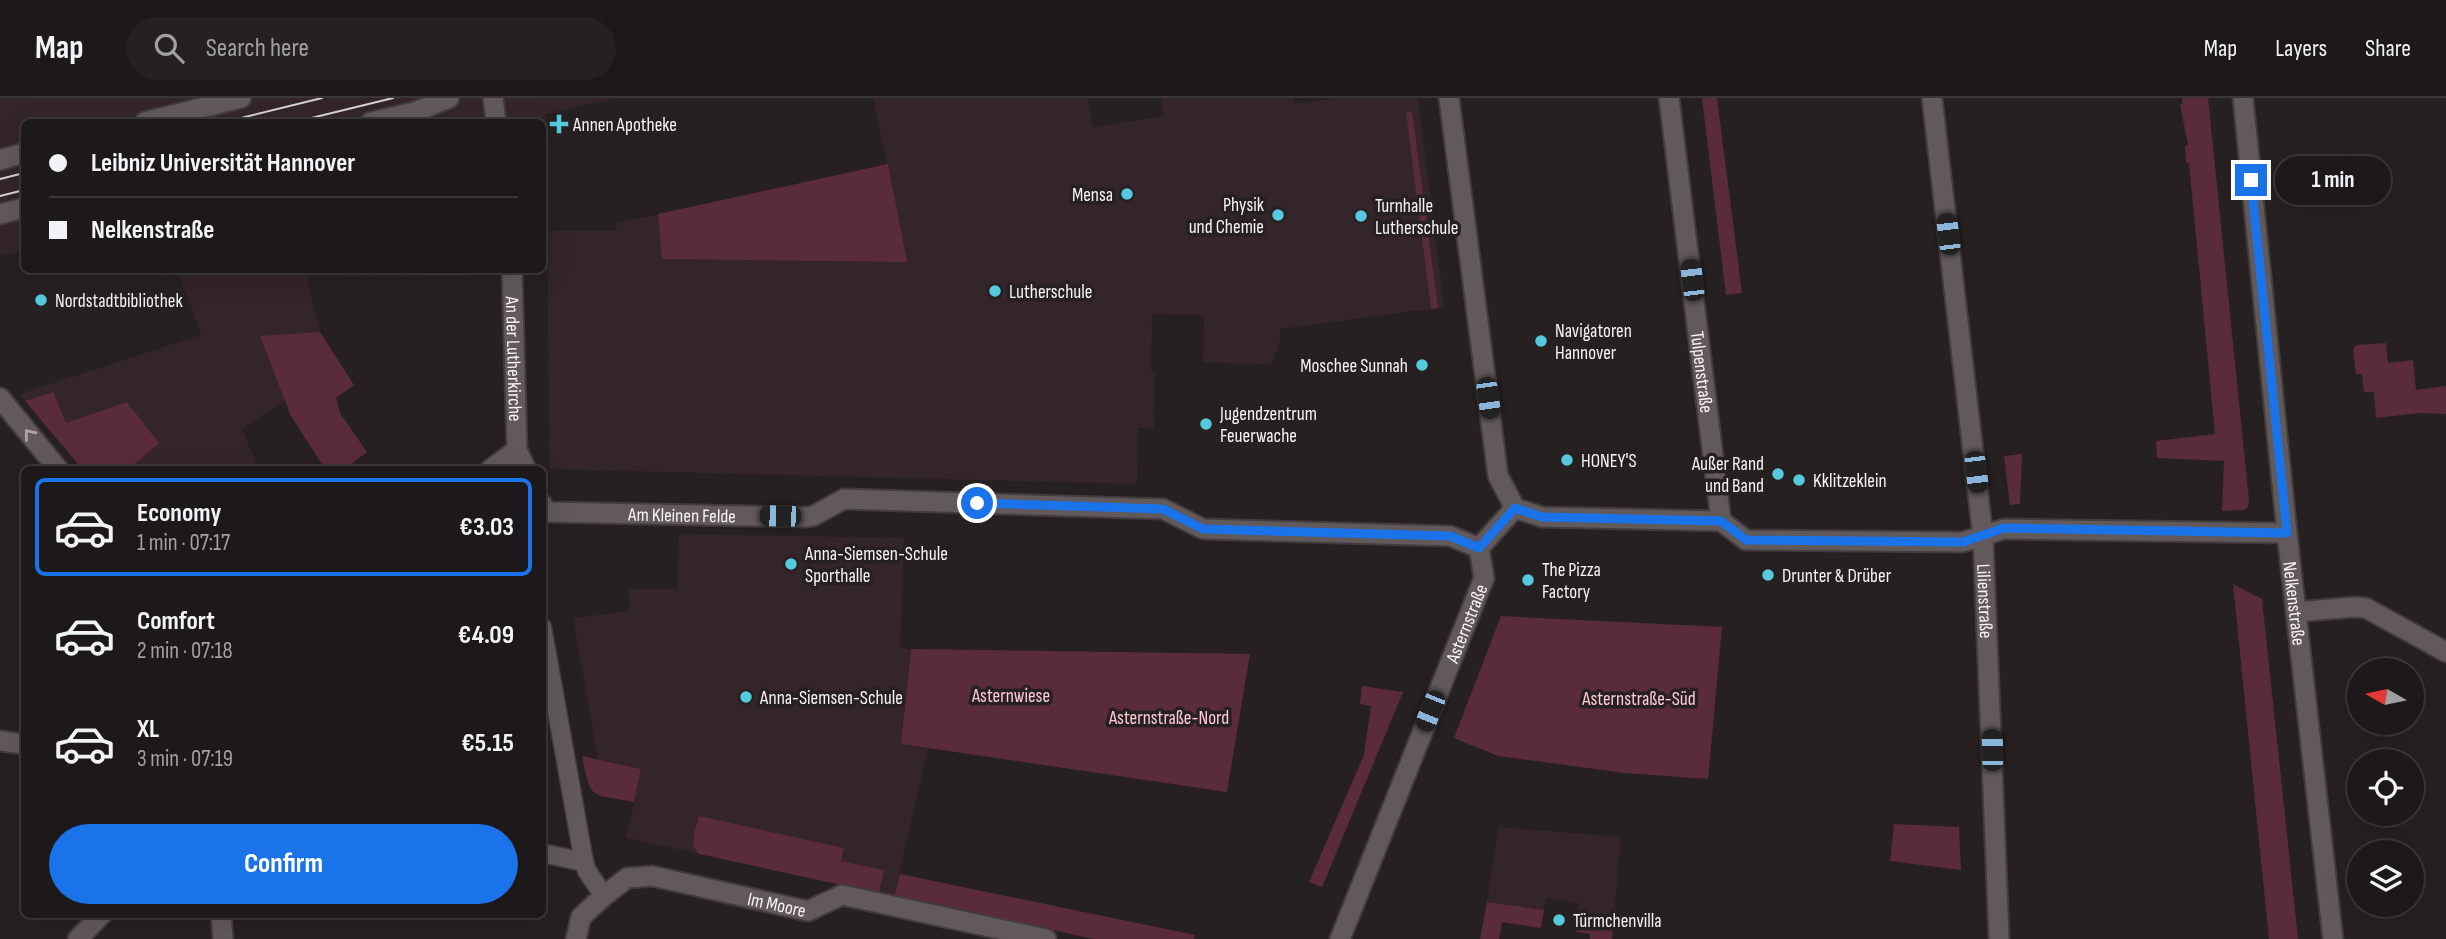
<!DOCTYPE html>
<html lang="en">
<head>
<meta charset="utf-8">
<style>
  body { margin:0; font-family:"Sofia Sans Condensed",sans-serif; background:#252122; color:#f1f3f6; height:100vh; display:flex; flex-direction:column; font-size:26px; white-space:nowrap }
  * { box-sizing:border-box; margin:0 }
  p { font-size:23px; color:#a0a0a2 }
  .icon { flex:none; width:38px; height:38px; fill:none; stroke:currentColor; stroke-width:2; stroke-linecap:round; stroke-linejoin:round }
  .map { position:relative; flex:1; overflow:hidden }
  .drawer { position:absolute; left:21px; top:368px; width:525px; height:452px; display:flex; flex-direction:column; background:#1d1819; border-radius:10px; box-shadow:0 7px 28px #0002,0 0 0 2px #3b3738 }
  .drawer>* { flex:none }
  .banner { position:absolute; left:21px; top:21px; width:525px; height:154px; border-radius:10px; box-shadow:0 7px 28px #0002,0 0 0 2px #3b3738; display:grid; align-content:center; height:154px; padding:0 28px; background:#1d1819 }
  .needle { width:46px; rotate:279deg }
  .fabs { position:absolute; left:2347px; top:560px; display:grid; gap:14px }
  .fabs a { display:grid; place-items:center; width:77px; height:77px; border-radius:50%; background:#1d1819; box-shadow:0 7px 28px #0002,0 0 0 2px #3b3738; font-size:35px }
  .end { position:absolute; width:32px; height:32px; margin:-16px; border:9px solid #1a73e8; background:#fff; box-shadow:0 0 0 4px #fff }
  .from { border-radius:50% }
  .bubble { position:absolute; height:49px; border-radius:24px; background:#1d1819; box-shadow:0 7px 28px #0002,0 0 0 2px #3b3738; font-size:23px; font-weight:700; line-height:49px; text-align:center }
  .car { position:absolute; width:21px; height:42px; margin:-21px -10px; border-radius:9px; box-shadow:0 0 5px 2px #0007; background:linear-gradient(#222 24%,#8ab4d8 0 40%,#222 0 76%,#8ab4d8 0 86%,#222 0) }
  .banner b { display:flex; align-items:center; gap:24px; height:66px; font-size:26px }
  .banner b+b { border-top:2px solid #3b3738 }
  .banner i { width:18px; height:18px; background:#f1f3f6 }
  ul { padding:12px 0 0; list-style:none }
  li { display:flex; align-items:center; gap:21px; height:98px; margin:0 14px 10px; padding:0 14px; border:4px solid transparent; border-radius:10px }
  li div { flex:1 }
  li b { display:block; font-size:26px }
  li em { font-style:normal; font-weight:700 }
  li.on { border-color:#1a73e8 }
  li>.icon { width:63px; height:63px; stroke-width:1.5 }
  .primary-button { display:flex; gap:14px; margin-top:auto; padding:14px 28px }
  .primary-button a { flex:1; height:80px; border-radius:42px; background:#1a73e8; color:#fff; font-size:28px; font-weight:700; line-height:80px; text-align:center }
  header { display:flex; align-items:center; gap:42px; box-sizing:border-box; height:98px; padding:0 35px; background:#1d1819; border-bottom:2px solid #3b3738 }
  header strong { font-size:33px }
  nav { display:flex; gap:38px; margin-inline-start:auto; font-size:24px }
  .search { width:490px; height:63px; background:#252122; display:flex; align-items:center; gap:18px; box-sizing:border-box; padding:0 24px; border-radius:38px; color:#a0a0a2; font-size:26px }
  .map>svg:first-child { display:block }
</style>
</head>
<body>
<header>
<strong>Map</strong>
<div class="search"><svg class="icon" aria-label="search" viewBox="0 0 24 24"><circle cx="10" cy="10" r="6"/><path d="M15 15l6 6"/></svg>Search here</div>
<nav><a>Map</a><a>Layers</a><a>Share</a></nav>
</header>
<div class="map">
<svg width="2446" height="841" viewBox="0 0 2446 841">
  <rect width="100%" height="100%" fill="#272021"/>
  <!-- built -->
  <g fill="#332529">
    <path d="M0,0H617L545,16L548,133L616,132L617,125L887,66L873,0H1088L1093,29L1163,18L1161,0H1294L1295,6L1337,0H1418L1444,209L1280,231L1281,240L1272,267L1203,264L1204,217L1152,216L1151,274L1155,275L1154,330H1138L1137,386L549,371L548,134H542V24H24V153L0,158Z"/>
    <path d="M162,172H467L468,178L307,179L320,234L348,278L284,303L242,331L256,364L247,371H82L19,296L201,237L179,175L164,178Z"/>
    <path d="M679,436L904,440L900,549L911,551L901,646L928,651L894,798L626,740L641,671L598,661L573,520L630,513L628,491H677Z"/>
    <path d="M1498,729L1621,739L1613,829L1576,825L1578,805L1546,800L1544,812L1487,804Z"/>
  </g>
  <!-- green -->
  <g fill="#5a2b39">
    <path d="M1702,0H1717L1742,195L1726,197Z"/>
    <path d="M2182,0H2208L2249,402L2248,409L2244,412L2222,413L2224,363L2157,360L2156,343L2215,336L2189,65H2186L2185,48L2188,47L2180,6H2182Z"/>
    <path d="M1412,13L1438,210L1431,211L1406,14Z"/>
    <path d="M888,66L907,164L662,161L658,116Z"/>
    <path d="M320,234L354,287L336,300L340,315L367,354L345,371H325L291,318L260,238Z"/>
    <path d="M2386,245L2388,265L2413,262L2416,292L2446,288V316L2419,315L2376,320L2374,294H2364L2362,276H2356L2353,251L2356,247Z"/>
    <path d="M53,294L66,325L127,304L159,345L129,371H82L25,303Z"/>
    <path d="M2022,356L2020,406L2010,407L2004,358Z"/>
    <path d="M2233,486L2262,501L2298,841H2269Z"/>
    <path d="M1501,518L1722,529L1708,681L1625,675L1498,658L1454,640Z"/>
    <path d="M911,551L1250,556L1227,694L901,646Z"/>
    <path d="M1362,588L1403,594L1322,789L1309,784L1364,657L1371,608L1360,606Z"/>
    <path d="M582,658L641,671L634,704C590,695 591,704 582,658Z"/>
    <path d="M699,718L844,750L841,763L884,772L879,795L699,756C688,747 696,730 699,718Z"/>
    <path d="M1894,726L1959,729L1961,772L1890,763Z"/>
    <path d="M900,776L1195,837L1194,841H1094L894,798Z"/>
    <path d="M1487,804L1544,812L1541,830L1502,824L1499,841H1480Z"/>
    <path d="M1577,825L1613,829L1612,841H1590V836L1575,834Z"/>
  </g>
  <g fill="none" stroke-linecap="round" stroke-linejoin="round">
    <defs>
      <g id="pedestrian">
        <path d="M542,529L584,764"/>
        <path d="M542,755L584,764L587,773L604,798"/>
      </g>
      <g id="minor">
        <path d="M493,0L496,24"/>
        <path d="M1449,0L1498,378L1515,410"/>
        <path id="s1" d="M1669,0L1721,423"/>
        <path id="s2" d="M1932,0L1983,439L1999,841"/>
        <path id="s3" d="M2243,0L2287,435L2333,841"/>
        <path d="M145,24L241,0"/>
        <path d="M371,24L415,14L449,0"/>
        <path d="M0,62L24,55"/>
        <path d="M0,116L24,110"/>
        <path id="s4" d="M512,172L517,352L526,371"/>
        <path d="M0,300L58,371"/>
        <path d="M491,371L517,352"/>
        <path id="s5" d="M542,406L546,414L807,419L813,418L844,401L1163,411L1203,431L1450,438L1479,450"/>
        <path d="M1515,410L1542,419L1721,423L1746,442L1963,444L2004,431L2287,435"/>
        <path d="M1479,450L1515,410"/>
        <path d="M2296,514L2355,509L2366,510L2446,554"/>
        <path d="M0,643L24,646"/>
        <path d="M221,816L223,841"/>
        <path d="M78,841L102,816"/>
        <path id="s6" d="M576,841L581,819L604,798L627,780L652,778L808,813L842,797L1046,841"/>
        <path id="s7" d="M1340,841L1484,480L1479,450"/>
      </g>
    </defs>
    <!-- pedestrian casing -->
    <use href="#pedestrian" stroke="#423c3e" stroke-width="21"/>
    <!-- minor casing -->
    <use href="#minor" stroke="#423c3e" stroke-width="23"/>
    <!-- pedestrian -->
    <use href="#pedestrian" stroke="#62595b" stroke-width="18"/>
    <!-- minor -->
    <use href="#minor" stroke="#62595b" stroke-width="19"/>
    <!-- tram -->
    <g stroke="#d7d2d3" stroke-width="2">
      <path d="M225,24L322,0"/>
      <path d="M295,24L393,0"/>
      <path d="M0,81L24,75"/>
      <path d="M0,98L24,92"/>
    </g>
  </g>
  <!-- one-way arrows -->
  <defs><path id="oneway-chevron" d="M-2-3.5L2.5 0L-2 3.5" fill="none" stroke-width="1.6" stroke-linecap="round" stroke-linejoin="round" transform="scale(1.75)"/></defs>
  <use stroke="#ada6a8" href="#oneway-chevron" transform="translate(29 336) rotate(-129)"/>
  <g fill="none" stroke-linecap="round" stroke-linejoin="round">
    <!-- route -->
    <path stroke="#1a73e8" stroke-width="9" d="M977,405L1163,411L1203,431L1450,438L1479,450L1515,410L1542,419L1721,423L1746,442L1963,444L2004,430L2287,435L2251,82"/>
  </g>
  <!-- markers -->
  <g fill="#55cadf" stroke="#272021" stroke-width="2.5">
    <path d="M555.5 15.5h7v7h7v7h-7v7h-7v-7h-7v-7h7z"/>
    <circle cx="1127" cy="96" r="7"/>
    <circle cx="1278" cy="117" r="7"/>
    <circle cx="1361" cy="118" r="7"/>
    <circle cx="995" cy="193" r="7"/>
    <circle cx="41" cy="202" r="7"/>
    <circle cx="1541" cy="243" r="7"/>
    <circle cx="1422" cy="267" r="7"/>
    <circle cx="1206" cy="326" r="7"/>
    <circle cx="1567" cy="362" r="7"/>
    <circle cx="1778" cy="376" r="7"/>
    <circle cx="1799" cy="382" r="7"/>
    <circle cx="791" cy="466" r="7"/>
    <circle cx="1768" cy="477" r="7"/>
    <circle cx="1528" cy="482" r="7"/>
    <circle cx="746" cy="599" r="7"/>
    <circle cx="1559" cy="822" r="7"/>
  </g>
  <g text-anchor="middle" stroke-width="7" stroke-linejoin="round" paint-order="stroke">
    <!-- poi labels -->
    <g font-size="19" fill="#f8f3f4" stroke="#272021" text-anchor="start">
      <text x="573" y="33">Annen Apotheke</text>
      <text x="1113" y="103" text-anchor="end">Mensa</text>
      <text x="1264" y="113" text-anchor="end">Physik<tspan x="1264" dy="22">und Chemie</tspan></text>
      <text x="1375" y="114">Turnhalle<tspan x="1375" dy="22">Lutherschule</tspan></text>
      <text x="1009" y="200">Lutherschule</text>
      <text x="55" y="209">Nordstadtbibliothek</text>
      <text x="1555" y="239">Navigatoren<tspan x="1555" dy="22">Hannover</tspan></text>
      <text x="1408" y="274" text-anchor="end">Moschee Sunnah</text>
      <text x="1220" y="322">Jugendzentrum<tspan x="1220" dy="22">Feuerwache</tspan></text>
      <text x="1581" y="369">HONEY'S</text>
      <text x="1764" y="372" text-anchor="end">Außer Rand<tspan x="1764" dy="22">und Band</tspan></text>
      <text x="1813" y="389">Kklitzeklein</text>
      <text x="805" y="462">Anna-Siemsen-Schule<tspan x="805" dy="22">Sporthalle</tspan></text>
      <text x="1542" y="478">The Pizza<tspan x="1542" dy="22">Factory</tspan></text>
      <text x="1782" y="484">Drunter &amp; Drüber</text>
      <text x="760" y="606">Anna-Siemsen-Schule</text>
      <text x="1573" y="829">Türmchenvilla</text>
    </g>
    <!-- street labels -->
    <g font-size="19" fill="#f8f3f4" stroke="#272021">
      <text dy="7" stroke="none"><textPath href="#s4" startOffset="89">An der Lutherkirche</textPath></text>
      <text dy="7" stroke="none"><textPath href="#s1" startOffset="276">Tulpenstraße</textPath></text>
      <text dy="7" stroke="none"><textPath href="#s5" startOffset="145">Am Kleinen Felde</textPath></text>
      <text dy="7" stroke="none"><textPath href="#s2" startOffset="506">Lilienstraße</textPath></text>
      <text dy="7" stroke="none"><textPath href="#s3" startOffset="508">Nelkenstraße</textPath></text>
      <text dy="7" stroke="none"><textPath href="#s7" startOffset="340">Asternstraße</textPath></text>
      <text dy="7" stroke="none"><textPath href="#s6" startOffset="236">Im Moore</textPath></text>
    </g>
    <!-- park labels -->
    <g font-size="19" fill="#fecad7" stroke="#272021">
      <text x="1011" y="604">Asternwiese</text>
      <text x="1639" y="607">Asternstraße-Süd</text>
      <text x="1169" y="626">Asternstraße-Nord</text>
    </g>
  </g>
</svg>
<div class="fabs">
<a><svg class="needle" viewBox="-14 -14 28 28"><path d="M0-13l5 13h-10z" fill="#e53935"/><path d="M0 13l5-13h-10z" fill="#a0a0a2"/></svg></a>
<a><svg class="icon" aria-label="locate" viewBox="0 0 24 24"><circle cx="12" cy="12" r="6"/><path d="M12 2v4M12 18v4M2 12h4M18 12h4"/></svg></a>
<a><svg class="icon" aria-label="layers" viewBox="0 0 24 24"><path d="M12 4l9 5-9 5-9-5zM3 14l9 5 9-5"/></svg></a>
</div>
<i class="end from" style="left:977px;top:405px"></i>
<i class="end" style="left:2251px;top:82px"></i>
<div class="bubble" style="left:2275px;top:58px;width:116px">1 min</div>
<i class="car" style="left:1948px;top:136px;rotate:353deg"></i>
<i class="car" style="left:1692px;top:182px;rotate:353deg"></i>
<i class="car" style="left:1488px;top:300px;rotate:172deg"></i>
<i class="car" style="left:1976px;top:374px;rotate:173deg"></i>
<i class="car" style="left:780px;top:418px;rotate:271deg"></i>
<i class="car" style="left:1430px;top:613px;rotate:202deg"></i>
<i class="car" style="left:1992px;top:652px;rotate:359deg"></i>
<div class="banner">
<b><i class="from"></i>Leibniz Universität Hannover</b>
<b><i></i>Nelkenstraße</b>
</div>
<section class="drawer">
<ul>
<li class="on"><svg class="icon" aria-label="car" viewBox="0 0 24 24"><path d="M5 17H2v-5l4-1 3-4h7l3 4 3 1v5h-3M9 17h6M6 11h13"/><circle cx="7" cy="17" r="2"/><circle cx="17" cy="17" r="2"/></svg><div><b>Economy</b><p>1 min · 07:17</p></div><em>€3.03</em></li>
<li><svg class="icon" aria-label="car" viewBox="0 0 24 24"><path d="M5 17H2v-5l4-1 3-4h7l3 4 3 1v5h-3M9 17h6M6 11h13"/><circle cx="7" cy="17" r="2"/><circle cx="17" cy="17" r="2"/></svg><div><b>Comfort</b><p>2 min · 07:18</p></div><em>€4.09</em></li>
<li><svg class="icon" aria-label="car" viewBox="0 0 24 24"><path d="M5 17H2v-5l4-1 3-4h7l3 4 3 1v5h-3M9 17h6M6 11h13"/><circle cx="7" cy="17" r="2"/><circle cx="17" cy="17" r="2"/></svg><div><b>XL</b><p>3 min · 07:19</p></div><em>€5.15</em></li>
</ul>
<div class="primary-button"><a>Confirm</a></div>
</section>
</div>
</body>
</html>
